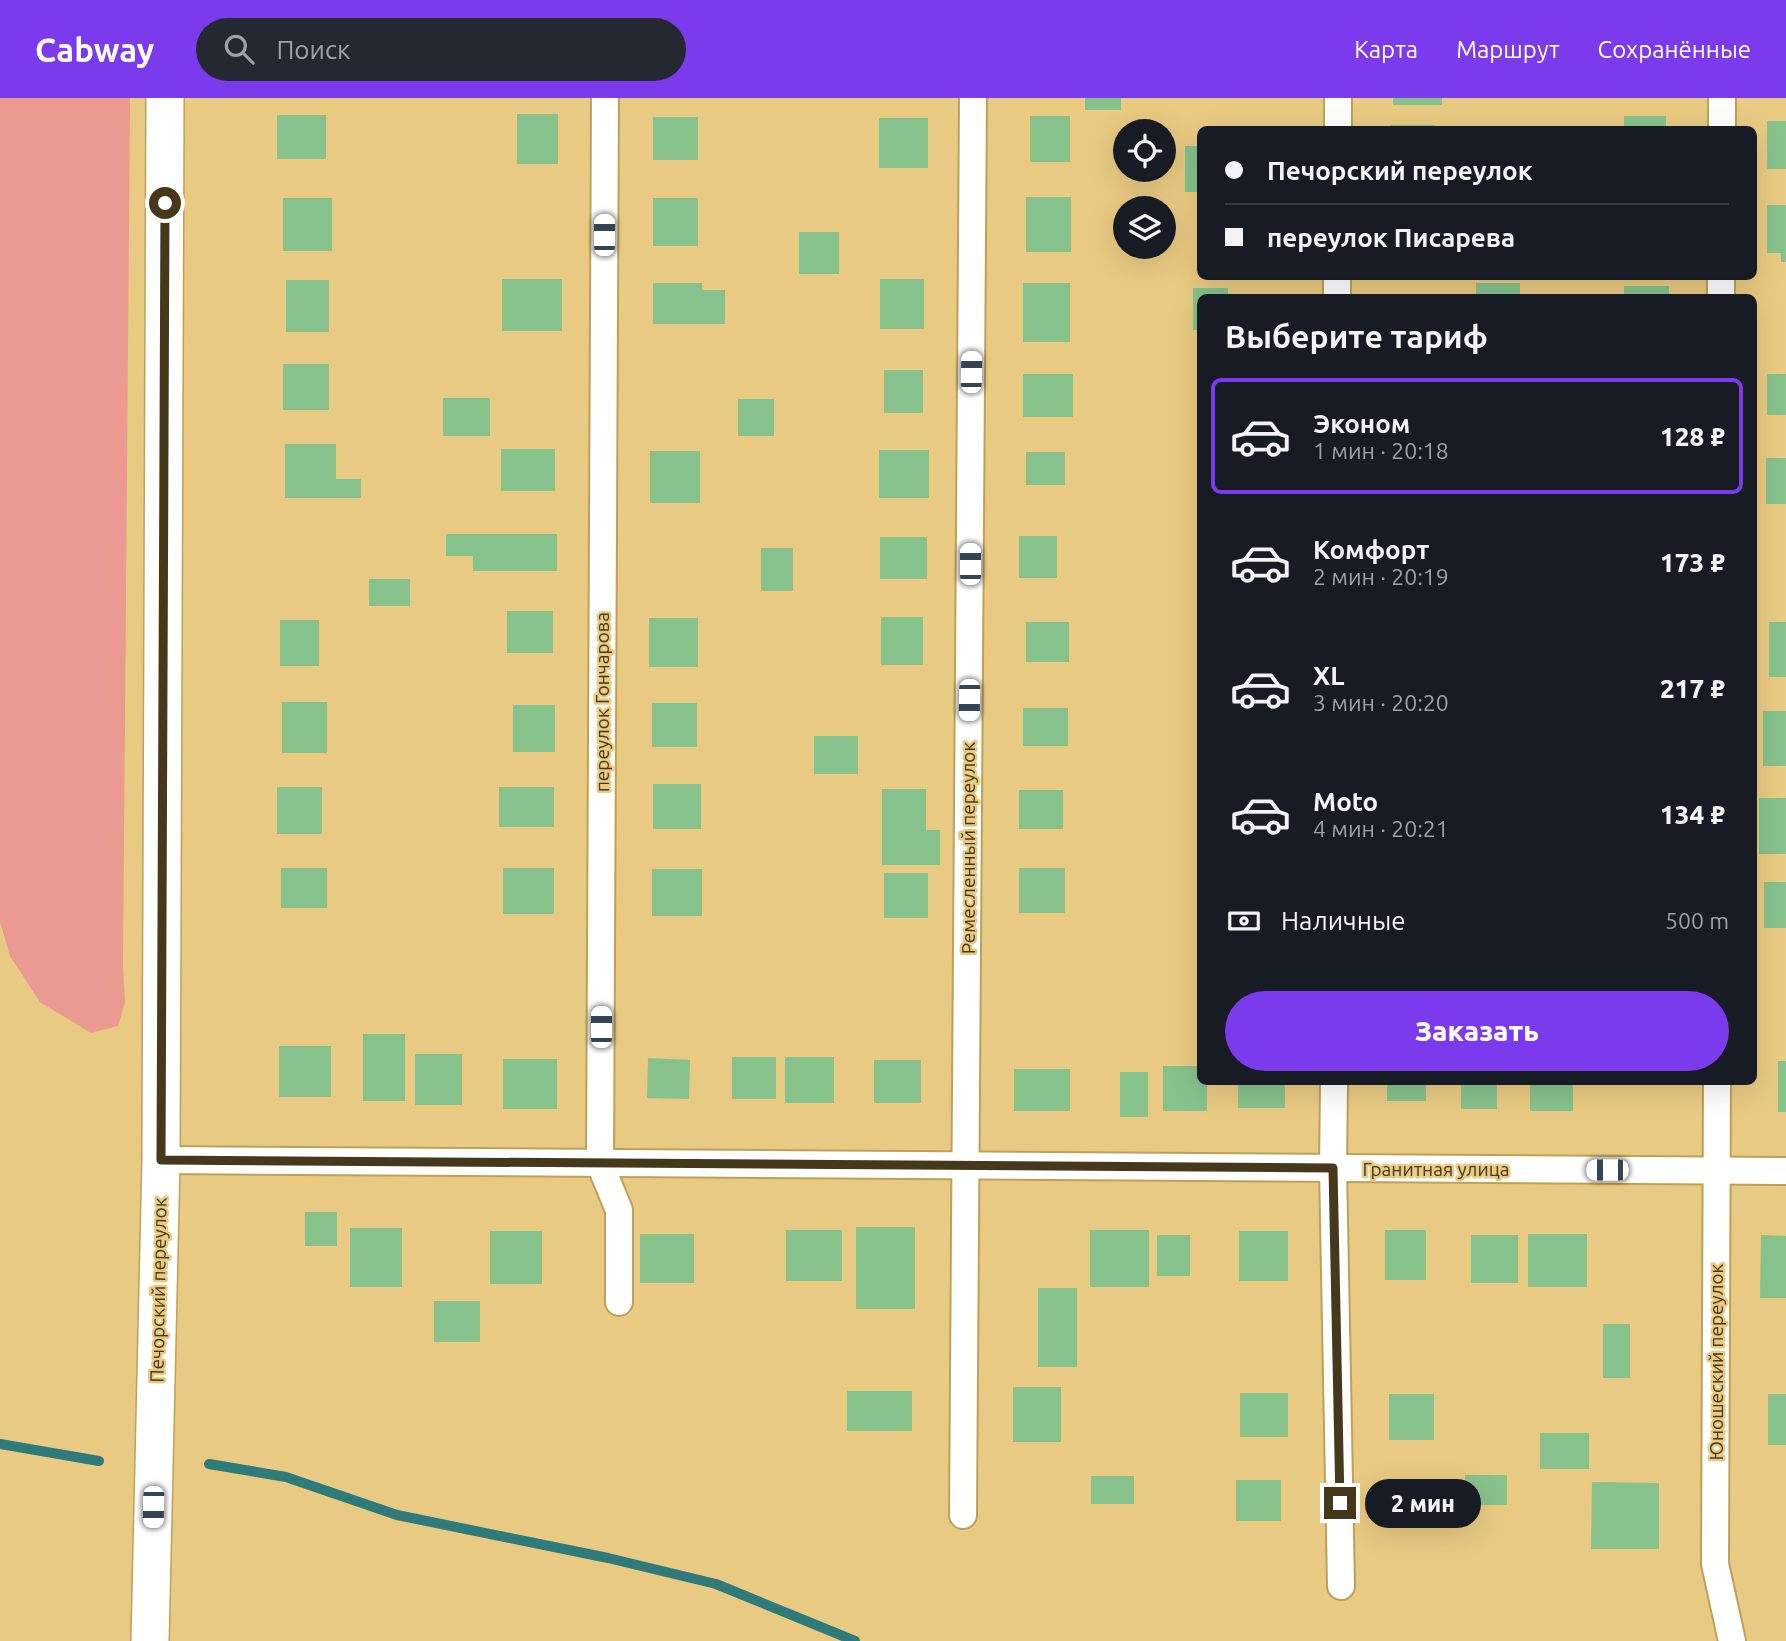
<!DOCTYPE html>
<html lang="ru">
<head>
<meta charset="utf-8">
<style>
  body { margin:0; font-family:Ubuntu,sans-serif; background:#242831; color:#f1f3f6; height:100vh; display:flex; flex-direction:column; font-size:26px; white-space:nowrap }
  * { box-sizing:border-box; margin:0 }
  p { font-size:23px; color:#9ea1a6 }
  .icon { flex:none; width:38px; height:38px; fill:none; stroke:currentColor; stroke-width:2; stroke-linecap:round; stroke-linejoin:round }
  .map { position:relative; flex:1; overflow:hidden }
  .side { position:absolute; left:1197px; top:196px; width:560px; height:791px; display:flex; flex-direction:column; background:#171b24; border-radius:10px; box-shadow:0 7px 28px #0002 }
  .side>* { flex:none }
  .guide { position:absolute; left:1197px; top:28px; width:560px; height:154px; border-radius:10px; box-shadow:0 7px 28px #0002; display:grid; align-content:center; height:154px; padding:0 28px; background:#171b24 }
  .fabs { position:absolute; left:1113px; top:21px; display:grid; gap:14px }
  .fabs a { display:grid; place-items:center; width:63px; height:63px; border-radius:50%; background:#171b24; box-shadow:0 7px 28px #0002; font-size:35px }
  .end { position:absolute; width:32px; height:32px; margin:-16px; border:9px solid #46391b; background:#fff; box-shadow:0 0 0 4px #fff }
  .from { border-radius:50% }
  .bubble { position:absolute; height:49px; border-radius:24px; background:#171b24; box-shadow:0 7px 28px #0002; font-size:23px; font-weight:800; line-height:49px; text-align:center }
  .car { position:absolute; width:21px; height:42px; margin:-21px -10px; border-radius:9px; box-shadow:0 0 5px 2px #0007; background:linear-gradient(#fff 24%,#345 0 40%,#fff 0 76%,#345 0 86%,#fff 0) }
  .guide b { display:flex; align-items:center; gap:24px; height:66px; font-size:26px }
  .guide b+b { border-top:2px solid #363941 }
  .guide i { width:18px; height:18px; background:#f1f3f6 }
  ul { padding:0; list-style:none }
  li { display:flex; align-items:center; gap:21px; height:116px; margin:0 14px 10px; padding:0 14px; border:4px solid transparent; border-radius:10px }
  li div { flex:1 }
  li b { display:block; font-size:26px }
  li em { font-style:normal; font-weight:800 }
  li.on { border-color:#7c3aed }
  li>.icon { width:63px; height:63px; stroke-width:1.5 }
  h2 { padding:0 28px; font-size:32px; line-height:84px }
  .pay { display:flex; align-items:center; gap:18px; height:77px; padding:0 28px; font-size:26px }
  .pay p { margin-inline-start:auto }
  .action { display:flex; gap:14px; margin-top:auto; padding:14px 28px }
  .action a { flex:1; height:80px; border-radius:42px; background:#7c3aed; color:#fff; font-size:28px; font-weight:800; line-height:80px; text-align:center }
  header { display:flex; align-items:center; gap:42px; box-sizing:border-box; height:98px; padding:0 35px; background:#7c3aed; color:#fff }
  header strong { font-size:33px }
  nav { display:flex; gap:38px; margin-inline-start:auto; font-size:24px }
  .search { width:490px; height:63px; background:#242831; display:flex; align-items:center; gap:18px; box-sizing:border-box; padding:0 24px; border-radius:38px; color:#9ea1a6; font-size:26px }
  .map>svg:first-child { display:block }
</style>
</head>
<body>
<header>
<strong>Cabway</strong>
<div class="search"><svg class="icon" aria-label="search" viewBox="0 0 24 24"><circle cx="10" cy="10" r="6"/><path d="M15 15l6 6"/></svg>Поиск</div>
<nav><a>Карта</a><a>Маршрут</a><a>Сохранённые</a></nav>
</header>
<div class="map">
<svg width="1786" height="1543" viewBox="0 0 1786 1543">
  <rect width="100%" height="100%" fill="#e9ca82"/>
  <!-- green -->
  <path fill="#ea9a90" d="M0,0H130L123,868L125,904L118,928L91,935L40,904L10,858L0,824Z"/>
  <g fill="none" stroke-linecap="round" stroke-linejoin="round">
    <!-- stream -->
    <g stroke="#2f7a7a" stroke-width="10">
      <path d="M0,1346L99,1363"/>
      <path d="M209,1366L286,1379L397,1417L608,1460L716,1486L855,1543"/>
    </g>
  </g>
  <!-- building -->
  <g fill="#87c28d">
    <rect x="1085" y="0" width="36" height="12"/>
    <rect x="1393" y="0" width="49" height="7"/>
    <rect x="517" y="16" width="41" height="50"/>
    <rect x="277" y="17" width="49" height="44"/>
    <rect x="1030" y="18" width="40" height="46"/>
    <rect x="1624" y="18" width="42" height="14"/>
    <rect x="653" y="19" width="45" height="43"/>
    <rect x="879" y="20" width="49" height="50"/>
    <rect x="1767" y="23" width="19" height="48"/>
    <rect x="1391" y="27" width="44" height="5"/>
    <rect x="1185" y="48" width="15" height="46"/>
    <rect x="1026" y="99" width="45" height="55"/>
    <rect x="283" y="100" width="49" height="53"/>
    <rect x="653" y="100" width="45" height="48"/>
    <path d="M1767,107H1786V164H1781V155H1767Z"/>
    <rect x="799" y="134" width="40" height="42"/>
    <rect x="502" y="181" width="60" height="52"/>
    <rect x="880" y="181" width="44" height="50"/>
    <rect x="286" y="182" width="43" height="52"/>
    <path d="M653,185H702V192H725V226H653Z"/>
    <rect x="1023" y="185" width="47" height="59"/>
    <rect x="1476" y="185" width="44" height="15"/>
    <rect x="1624" y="188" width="45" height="12"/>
    <path d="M1193,190H1228V200H1200V232H1193Z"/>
    <rect x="283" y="266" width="46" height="46"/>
    <rect x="884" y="272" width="39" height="43"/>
    <rect x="1023" y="276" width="50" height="43"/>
    <rect x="1767" y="276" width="19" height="41"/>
    <rect x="443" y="300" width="47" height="38"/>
    <rect x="738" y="301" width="36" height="37"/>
    <path d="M285,346H336V381H361V400H285Z"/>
    <rect x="501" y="351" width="54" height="42"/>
    <rect x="879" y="352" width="50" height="48"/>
    <rect x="650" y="353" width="50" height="52"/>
    <rect x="1026" y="354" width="39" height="33"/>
    <rect x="1766" y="360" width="20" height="46"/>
    <path d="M446,436H557V473H473V458H446Z"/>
    <rect x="1019" y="438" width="38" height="42"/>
    <rect x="880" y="439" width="47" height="42"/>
    <rect x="761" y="450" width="32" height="43"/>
    <rect x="369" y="481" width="41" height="27"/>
    <rect x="507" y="513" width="46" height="42"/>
    <rect x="881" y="519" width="42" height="48"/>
    <rect x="649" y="520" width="49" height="49"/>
    <rect x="280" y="522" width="39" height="46"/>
    <rect x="1026" y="524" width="43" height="40"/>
    <rect x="1769" y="524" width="17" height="55"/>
    <rect x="282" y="604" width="45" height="51"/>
    <rect x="652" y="605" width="45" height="44"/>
    <rect x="513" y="607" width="42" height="47"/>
    <rect x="1023" y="610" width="45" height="38"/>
    <rect x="1763" y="613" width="23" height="55"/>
    <rect x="814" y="638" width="44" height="38"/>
    <rect x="653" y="686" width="48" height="45"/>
    <rect x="277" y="689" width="45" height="47"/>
    <rect x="499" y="689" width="55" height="40"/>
    <path d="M882,691H926V732H940V767H882Z"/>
    <rect x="1019" y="692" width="44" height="39"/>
    <rect x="1759" y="700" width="27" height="56"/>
    <rect x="281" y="770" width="46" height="40"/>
    <rect x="503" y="770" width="51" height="46"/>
    <rect x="1019" y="770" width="46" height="45"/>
    <rect x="652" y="771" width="50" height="47"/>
    <rect x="884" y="775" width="44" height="45"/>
    <rect x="1764" y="784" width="22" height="46"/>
    <rect x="363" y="936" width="42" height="67"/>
    <rect x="279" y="948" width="52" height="51"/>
    <rect x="415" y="956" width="47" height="51"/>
    <rect x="732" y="959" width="44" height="42"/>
    <rect x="785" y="959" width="49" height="46"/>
    <path d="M648,960L690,962L689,1001L647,1000Z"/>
    <rect x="503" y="961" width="54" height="50"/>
    <rect x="874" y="962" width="47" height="43"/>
    <rect x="1778" y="963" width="8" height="51"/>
    <path d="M1163,968H1200V984H1207V1013H1163Z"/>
    <rect x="1014" y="971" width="56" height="42"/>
    <rect x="1120" y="974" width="28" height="45"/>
    <rect x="1238" y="984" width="47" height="26"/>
    <rect x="1387" y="984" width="39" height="19"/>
    <rect x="1461" y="984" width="36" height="27"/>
    <rect x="1530" y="984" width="43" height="29"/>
    <rect x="305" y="1114" width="32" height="34"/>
    <rect x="856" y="1129" width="59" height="82"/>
    <rect x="350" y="1130" width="52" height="59"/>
    <rect x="786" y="1132" width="56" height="51"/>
    <rect x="1090" y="1132" width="59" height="57"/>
    <rect x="1385" y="1132" width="41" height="50"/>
    <rect x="490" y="1133" width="52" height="53"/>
    <rect x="1239" y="1133" width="49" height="50"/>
    <rect x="640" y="1136" width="54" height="49"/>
    <rect x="1528" y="1136" width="59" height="53"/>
    <rect x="1157" y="1137" width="33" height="41"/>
    <rect x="1471" y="1137" width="47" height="48"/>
    <path d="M1761,1137L1786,1138V1200H1760Z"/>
    <rect x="1038" y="1190" width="39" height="79"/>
    <rect x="434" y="1203" width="46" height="41"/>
    <rect x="1603" y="1226" width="27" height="54"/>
    <rect x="1013" y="1289" width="48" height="55"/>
    <rect x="847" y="1293" width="65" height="40"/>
    <rect x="1240" y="1295" width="48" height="44"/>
    <rect x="1389" y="1296" width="45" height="46"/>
    <rect x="1768" y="1296" width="18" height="51"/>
    <rect x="1540" y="1335" width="49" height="36"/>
    <rect x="1465" y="1377" width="42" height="30"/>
    <rect x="1091" y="1378" width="43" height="28"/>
    <rect x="1236" y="1382" width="45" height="41"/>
    <path d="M1592,1384L1659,1385V1451H1591Z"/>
  </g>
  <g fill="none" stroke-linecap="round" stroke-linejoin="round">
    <defs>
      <g id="street">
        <path d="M605,0L600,1066L619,1112V1204"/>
        <path d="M1338,32V0"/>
        <path d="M1722,32V0"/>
        <path d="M1337,200V178"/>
        <path d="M1721,200V178"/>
        <path d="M1334,984L1333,1070L1341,1488"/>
        <path d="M1717,984L1715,1466L1732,1543"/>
        <path d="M161,1062L1786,1073"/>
        <path d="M963,1417L973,0"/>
      </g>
      <path id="secondary" d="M150,1543L161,1062L165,0"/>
    </defs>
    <!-- street casing -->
    <use href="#street" stroke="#bea058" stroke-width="30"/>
    <!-- secondary casing -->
    <use href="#secondary" stroke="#bea058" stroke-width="40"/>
    <!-- street -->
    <use href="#street" stroke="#fff" stroke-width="26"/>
    <!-- secondary -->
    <use href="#secondary" stroke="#fff" stroke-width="37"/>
  </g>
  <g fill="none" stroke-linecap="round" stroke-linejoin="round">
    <!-- route -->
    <path stroke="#46391b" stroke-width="9" d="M165,105L161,1062L1333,1070L1340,1405"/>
  </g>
  <g text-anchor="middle" stroke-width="5" stroke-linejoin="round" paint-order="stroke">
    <!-- street labels -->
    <g font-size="19" fill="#46391b" stroke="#e9ca82">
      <text transform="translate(602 604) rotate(-90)" y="7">переулок Гончарова</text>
      <text transform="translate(968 750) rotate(-90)" y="7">Ремесленный переулок</text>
      <text x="1436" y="1078">Гранитная улица</text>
      <text transform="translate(158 1192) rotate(-89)" y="7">Печорский переулок</text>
      <text transform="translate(1716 1264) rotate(-90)" y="7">Юношеский переулок</text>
    </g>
  </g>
</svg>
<div class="fabs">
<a><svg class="icon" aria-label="locate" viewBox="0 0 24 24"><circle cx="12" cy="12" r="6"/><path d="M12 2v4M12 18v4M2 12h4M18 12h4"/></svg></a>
<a><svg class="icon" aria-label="layers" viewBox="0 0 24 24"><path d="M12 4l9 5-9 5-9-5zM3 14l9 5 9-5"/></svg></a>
</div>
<i class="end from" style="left:165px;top:105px"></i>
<i class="end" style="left:1340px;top:1405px"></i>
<div class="bubble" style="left:1365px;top:1381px;width:116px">2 мин</div>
<i class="car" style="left:604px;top:137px;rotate:0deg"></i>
<i class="car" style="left:971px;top:274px;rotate:1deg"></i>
<i class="car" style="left:970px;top:466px;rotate:0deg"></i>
<i class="car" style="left:969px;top:602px;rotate:181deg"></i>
<i class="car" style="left:601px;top:929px;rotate:0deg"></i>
<i class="car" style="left:1607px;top:1072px;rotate:270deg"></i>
<i class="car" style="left:153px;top:1409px;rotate:181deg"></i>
<div class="guide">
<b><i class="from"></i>Печорский переулок</b>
<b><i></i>переулок Писарева</b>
</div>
<section class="side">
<h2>Выберите тариф</h2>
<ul>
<li class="on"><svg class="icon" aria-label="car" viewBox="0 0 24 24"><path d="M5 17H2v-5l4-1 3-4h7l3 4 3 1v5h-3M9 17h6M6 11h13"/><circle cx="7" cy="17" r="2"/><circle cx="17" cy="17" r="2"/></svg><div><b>Эконом</b><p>1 мин · 20:18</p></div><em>128 ₽</em></li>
<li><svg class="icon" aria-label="car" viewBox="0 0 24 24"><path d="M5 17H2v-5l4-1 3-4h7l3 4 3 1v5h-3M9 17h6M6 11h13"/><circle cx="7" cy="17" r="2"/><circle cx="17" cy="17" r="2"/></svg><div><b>Комфорт</b><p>2 мин · 20:19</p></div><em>173 ₽</em></li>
<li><svg class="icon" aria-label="car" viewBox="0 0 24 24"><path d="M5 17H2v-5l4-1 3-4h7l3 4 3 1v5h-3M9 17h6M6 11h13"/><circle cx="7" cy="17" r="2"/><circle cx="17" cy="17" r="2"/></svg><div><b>XL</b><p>3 мин · 20:20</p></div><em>217 ₽</em></li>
<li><svg class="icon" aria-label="car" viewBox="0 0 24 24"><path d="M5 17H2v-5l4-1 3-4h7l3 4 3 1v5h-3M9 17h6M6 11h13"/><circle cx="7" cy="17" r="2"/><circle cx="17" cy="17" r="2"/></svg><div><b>Moto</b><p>4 мин · 20:21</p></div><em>134 ₽</em></li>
</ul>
<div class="pay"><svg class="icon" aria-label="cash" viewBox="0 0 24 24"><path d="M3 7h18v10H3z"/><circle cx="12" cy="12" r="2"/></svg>Наличные<p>500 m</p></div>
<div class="action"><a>Заказать</a></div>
</section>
</div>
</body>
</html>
